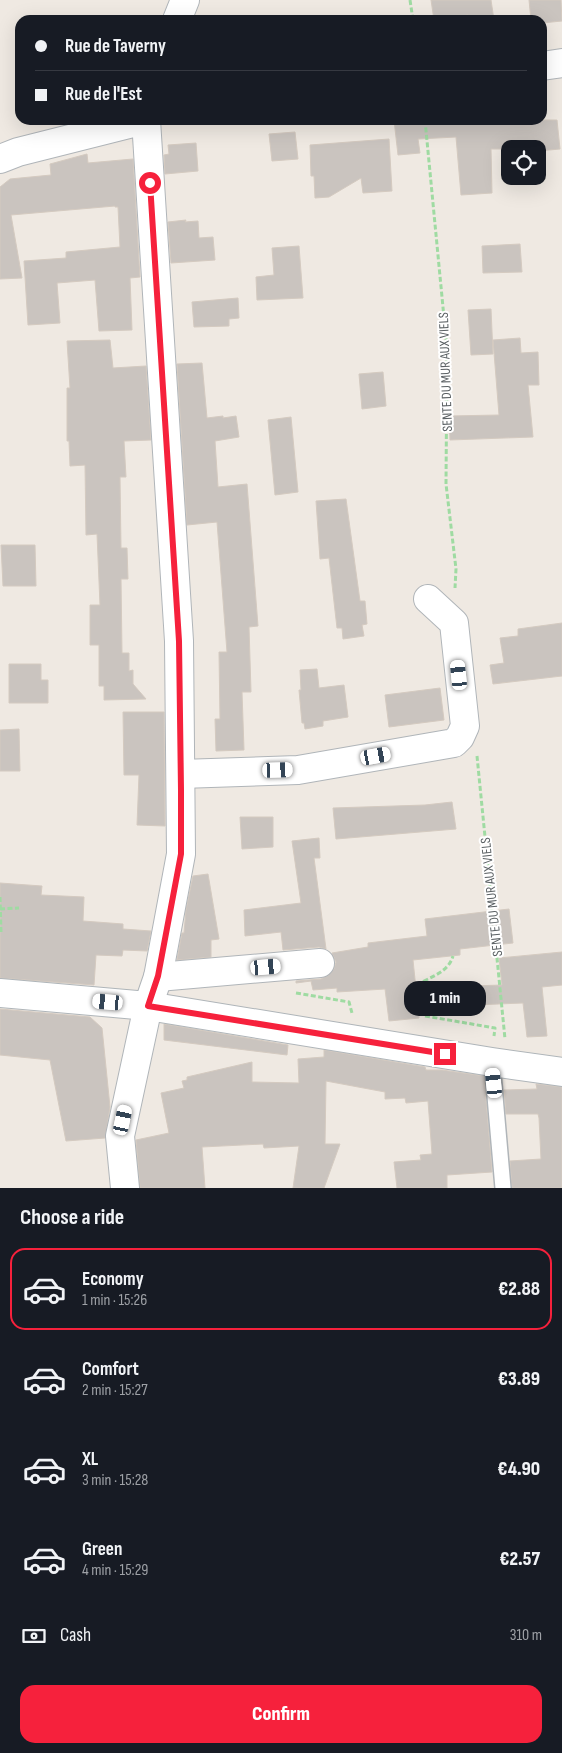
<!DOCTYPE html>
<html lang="en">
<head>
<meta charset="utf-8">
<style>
  body { margin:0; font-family:"Sofia Sans Condensed",sans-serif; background:#242831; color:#f1f3f6; height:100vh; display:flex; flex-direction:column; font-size:19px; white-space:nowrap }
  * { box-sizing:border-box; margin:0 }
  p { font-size:16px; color:#9ea1a6 }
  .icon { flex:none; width:28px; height:28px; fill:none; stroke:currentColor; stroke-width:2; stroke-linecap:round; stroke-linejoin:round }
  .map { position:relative; height:1188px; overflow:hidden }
  .panel { display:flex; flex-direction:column; background:#171b24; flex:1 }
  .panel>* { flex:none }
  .banner { position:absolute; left:15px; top:15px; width:532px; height:110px; border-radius:15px; box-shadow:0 5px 20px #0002; display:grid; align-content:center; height:110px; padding:0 20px; background:#171b24 }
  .tools { position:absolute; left:501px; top:140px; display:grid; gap:10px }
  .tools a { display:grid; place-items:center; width:45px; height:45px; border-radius:10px; background:#171b24; box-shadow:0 5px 20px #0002; font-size:25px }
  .end { position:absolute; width:22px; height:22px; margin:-11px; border:6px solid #f6213c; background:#fff; box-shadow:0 0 0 2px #fff }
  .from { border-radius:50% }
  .bubble { position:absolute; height:35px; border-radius:15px; background:#171b24; box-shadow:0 5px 20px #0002; font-size:16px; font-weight:800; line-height:35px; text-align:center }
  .car { position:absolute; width:15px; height:30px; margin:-15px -8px; border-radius:6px; box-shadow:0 0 4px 1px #0007; background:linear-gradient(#fff 24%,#345 0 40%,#fff 0 76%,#345 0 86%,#fff 0) }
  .banner b { display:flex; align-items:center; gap:18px; height:48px; font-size:19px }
  .banner b+b { border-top:1px solid #363941 }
  .banner i { width:12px; height:12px; background:#f1f3f6 }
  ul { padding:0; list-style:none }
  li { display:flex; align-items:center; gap:15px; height:82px; margin:0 10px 8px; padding:0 10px; border:2px solid transparent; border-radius:15px }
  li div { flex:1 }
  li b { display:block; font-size:19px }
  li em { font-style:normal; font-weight:800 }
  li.active { border-color:#f6213c }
  li>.icon { width:45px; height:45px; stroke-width:1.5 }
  h2 { padding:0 20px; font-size:22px; line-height:60px }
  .pay { display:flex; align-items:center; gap:12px; height:55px; padding:0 20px; font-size:19px }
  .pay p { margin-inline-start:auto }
  .primary-button { display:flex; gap:10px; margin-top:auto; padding:10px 20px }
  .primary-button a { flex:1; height:58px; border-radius:15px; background:#f6213c; color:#fff; font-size:20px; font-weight:800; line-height:58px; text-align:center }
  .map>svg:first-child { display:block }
</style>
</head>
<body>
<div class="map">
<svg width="562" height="1188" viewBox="0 0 562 1188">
  <rect width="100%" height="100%" fill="#efe9e2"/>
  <!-- building -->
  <g fill="#cac4bf" stroke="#d4cac0">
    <path d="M431,0H491L494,20H469L468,15L434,20Z"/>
    <path d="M529,0H561L562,21L542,23V20H531Z"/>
    <path d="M394,120H557L560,149L538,151V149H491L492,193L461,195L456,137L418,139L420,153L398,155Z"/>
    <path d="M295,132L298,159L272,161L269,134Z"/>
    <path d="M389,139L392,191L363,193L361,178L329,197L315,198L314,176H311L310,145Z"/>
    <path d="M196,143L198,171L165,174L164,155L169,154L168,145Z"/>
    <path d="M87,154L88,163L133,159L140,277L130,278L132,330L99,331L95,280L57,283L60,323L28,325L24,261L66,258V252L120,247L118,207H115V206L11,215L22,278L0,279V187L10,179L51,175L50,164Z"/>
    <path d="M186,220L185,222L198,221L199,238L213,237L215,260L171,263L168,222Z"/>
    <path d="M520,244L522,272L483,273L482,246Z"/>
    <path d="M299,246L303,298L257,300L256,277L274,275L272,248Z"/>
    <path d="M238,298L239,318L229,319V326L194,327L192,302Z"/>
    <path d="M491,309L493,354L471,355L468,310Z"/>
    <path d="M520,338L521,353L538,352L539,385H528L533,437L450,440L449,416L499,415L493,340Z"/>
    <path d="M110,340L113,368L146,366L151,440L124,441L126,477H120L121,548H127L128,579H121L122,653H129V671L133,670V684L146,699L104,700V686H99V645H90V605H100L97,534L86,535L85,465L70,466L69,441H67V388H70L67,341Z"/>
    <path d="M202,363L207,418L223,416V418L236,416L239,437L215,441L218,487L247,484L258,626L249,627L251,692H242L244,750L216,751L215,719H220L219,652H227L217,522L187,525L177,364Z"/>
    <path d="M383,372L386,406L362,409L359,374Z"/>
    <path d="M291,417L298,492L275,495L268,420Z"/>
    <path d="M346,499L360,601H365L367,624L362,625L364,636L343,639L342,628H337L329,558L320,559L316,501Z"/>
    <path d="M1,545H35L36,586H3Z"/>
    <path d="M562,623V676L493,684L490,665L504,663L500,638L518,636V629Z"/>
    <path d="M9,664H41V680H48V703H9Z"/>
    <path d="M317,669L319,688L344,685L348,717L323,721V726L305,729L304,723H302L299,690H301L300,670Z"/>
    <path d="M440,688L444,720L389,727L385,695Z"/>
    <path d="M123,712H164L165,826L137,825L139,775H124Z"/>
    <path d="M19,729L20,771H0V730Z"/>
    <path d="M452,802L456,829L336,839L333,808L425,805Z"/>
    <path d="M240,817H273V847L242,849Z"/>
    <path d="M319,838L320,858H314L326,949L319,947L283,950L281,932L245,936L244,910L301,903L292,841Z"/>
    <path d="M208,874L219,939L211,940V957L177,960L182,933H184L186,910L193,876Z"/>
    <path d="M0,883L42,886L41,895L84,897L83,921L123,924V929L151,931L147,951L123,950L122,956L96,955L94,985L0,978Z"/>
    <path d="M509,909L513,943L460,949V955L413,960L419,1018L389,1021L385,989L337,992V988L313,990L311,981L296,983V981L321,979L329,975L334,969L336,962L332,953L368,947V943L427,936L425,919Z"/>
    <path d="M562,952V985L542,987L547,1036L527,1037L523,1003L474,1005L472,986L502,985L499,958Z"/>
    <path d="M0,1009L90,1017L102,1028L110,1107L105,1138L66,1141L50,1060L0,1055Z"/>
    <path d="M164,1024L288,1045L287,1055L164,1040Z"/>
    <path d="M324,1050L425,1067L426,1070H442L484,1076L492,1172L447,1175V1188H397L394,1162L421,1160L420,1155L432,1154L428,1101L406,1103L405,1098L385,1099V1092L326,1081L325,1144H340L324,1188H293L299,1146L264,1148L263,1144L202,1147L205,1188H140L136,1140L169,1133L161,1093L184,1088L182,1081L187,1080V1077L252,1062V1082L299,1083L298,1059L324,1057Z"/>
    <path d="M536,1084L562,1087V1188H512L510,1161L541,1159L539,1118L538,1114H506L504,1090L537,1089Z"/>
  </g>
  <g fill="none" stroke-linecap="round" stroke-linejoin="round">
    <defs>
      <path id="lane" d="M492,1062L503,1188"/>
      <g id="street">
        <path d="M177,20L185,0"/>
        <path d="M542,66L562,63"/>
        <path d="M0,159L18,152L145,120"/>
        <path d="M181,774L298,770L454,743L460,737L465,726L454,623L428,599"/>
        <path d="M158,977L320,963"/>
        <path d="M125,1188L120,1136L148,1006L158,977L181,854L179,641L146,120"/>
      </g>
      <path id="secondary" d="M0,993L148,1006L492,1062L562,1072"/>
    </defs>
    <!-- lane casing -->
    <use href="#lane" stroke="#b0b5b9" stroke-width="18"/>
    <!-- street casing -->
    <use href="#street" stroke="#b0b5b9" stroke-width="30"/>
    <!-- secondary casing -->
    <use href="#secondary" stroke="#afb5b9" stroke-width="30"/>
    <!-- path -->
    <g stroke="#9fdba2" stroke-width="3" stroke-dasharray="5 2.5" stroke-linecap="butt">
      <path d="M410,0L413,20"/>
      <path d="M425,120L447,349L446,484L456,569L455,588"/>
      <path d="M477,756L505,1039"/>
      <path d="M0,897L1,932"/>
      <path d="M0,909L19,908"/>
      <path d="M424,989V981C436,975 449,970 453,956"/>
      <path d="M296,993L349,1002L352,1013"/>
      <path d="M425,1016L495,1028L494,1036"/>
    </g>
    <!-- lane -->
    <use href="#lane" stroke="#fff" stroke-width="15"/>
    <!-- street -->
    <use href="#street" stroke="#fff" stroke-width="28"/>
    <!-- secondary -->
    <use href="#secondary" stroke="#fff" stroke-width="28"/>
  </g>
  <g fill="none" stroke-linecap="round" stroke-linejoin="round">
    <!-- route -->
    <path stroke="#f6213c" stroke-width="6" d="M150,183L179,641L181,790V854L158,976L148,1006L445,1054"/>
  </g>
  <g text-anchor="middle" stroke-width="4" stroke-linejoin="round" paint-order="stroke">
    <!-- street labels -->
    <g font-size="14" fill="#5b6164" stroke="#fff">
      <text transform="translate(445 372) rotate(-92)" y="5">SENTE DU MUR AUX VIELS</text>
      <text transform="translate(491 897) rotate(-96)" y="5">SENTE DU MUR AUX VIELS</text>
    </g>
  </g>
</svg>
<div class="tools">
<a><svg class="icon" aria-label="locate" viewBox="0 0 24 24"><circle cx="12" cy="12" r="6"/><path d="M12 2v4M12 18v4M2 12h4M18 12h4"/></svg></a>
</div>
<i class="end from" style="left:150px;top:183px"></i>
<i class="end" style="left:445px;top:1054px"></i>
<div class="bubble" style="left:404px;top:981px;width:82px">1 min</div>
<i class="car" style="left:459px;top:675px;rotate:354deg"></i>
<i class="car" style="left:376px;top:756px;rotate:80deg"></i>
<i class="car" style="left:278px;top:770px;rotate:88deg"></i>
<i class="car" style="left:266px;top:967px;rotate:85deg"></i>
<i class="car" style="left:108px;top:1002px;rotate:275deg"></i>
<i class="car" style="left:494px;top:1083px;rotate:354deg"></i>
<i class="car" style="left:123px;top:1120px;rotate:12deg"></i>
<div class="banner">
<b><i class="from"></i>Rue de Taverny</b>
<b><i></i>Rue de l'Est</b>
</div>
</div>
<section class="panel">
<h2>Choose a ride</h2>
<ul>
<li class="active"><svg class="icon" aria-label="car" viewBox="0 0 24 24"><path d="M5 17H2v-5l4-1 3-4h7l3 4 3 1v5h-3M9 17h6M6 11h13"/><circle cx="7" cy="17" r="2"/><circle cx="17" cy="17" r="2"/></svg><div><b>Economy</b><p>1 min · 15:26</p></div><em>€2.88</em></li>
<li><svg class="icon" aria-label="car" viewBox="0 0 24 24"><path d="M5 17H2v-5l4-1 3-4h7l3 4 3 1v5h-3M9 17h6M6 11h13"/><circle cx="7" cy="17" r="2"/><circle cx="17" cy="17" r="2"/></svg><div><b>Comfort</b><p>2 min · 15:27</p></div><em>€3.89</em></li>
<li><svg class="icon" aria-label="car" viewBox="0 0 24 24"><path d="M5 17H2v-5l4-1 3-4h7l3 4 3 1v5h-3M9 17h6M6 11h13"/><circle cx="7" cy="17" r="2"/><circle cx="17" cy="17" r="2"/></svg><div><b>XL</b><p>3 min · 15:28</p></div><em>€4.90</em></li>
<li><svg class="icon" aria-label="car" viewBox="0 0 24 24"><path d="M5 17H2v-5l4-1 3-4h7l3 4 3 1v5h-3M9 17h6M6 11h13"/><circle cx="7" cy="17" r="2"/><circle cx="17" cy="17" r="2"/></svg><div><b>Green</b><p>4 min · 15:29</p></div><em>€2.57</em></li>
</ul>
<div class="pay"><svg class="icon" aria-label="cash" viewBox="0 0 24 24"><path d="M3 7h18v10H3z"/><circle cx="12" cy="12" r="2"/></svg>Cash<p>310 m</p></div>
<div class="primary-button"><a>Confirm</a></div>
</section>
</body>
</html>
